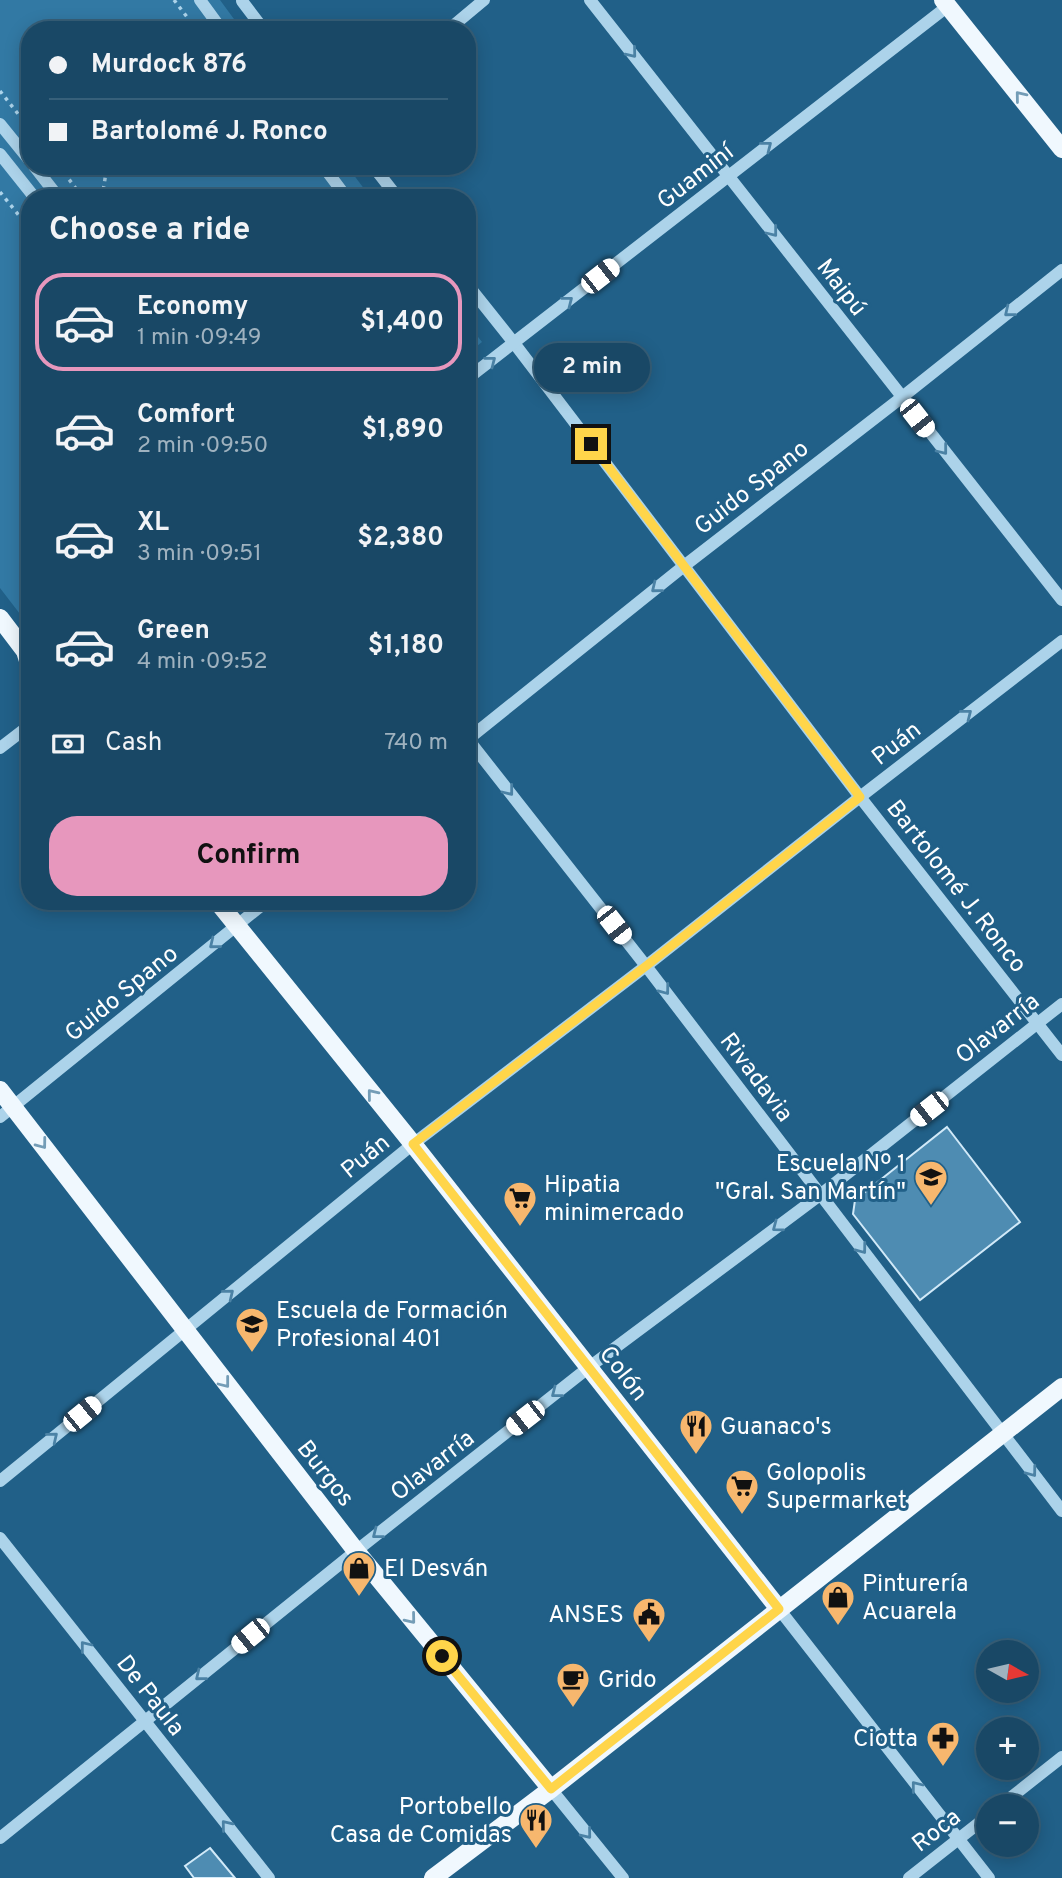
<!DOCTYPE html>
<html lang="en">
<head>
<meta charset="utf-8">
<style>
  body { margin:0; font-family:Overpass,sans-serif; background:#26526f; color:#f1f3f6; height:100vh; display:flex; flex-direction:column; font-size:26px; white-space:nowrap }
  * { box-sizing:border-box; margin:0 }
  p { font-size:23px; color:#9fb2bf }
  .icon { flex:none; width:38px; height:38px; fill:none; stroke:currentColor; stroke-width:2; stroke-linecap:round; stroke-linejoin:round }
  .map { position:relative; flex:1; overflow:hidden }
  .drawer { position:absolute; left:21px; top:189px; width:455px; height:721px; display:flex; flex-direction:column; background:#194866; border-radius:28px; box-shadow:0 4px 18px #0003,0 0 0 2px #37607a }
  .drawer>* { flex:none }
  .banner { position:absolute; left:21px; top:21px; width:455px; height:154px; border-radius:28px; box-shadow:0 4px 18px #0003,0 0 0 2px #37607a; display:grid; align-content:center; height:154px; padding:0 28px; background:#194866 }
  .needle { width:46px; rotate:98deg }
  .buttons { position:absolute; left:976px; top:1640px; display:grid; gap:14px }
  .buttons a { display:grid; place-items:center; width:63px; height:63px; border-radius:50%; background:#194866; box-shadow:0 4px 18px #0003,0 0 0 2px #37607a; font-size:35px }
  .end { position:absolute; width:32px; height:32px; margin:-16px; border:9px solid #ffd54a; background:#111; box-shadow:0 0 0 4px #111 }
  .from { border-radius:50% }
  .bubble { position:absolute; height:49px; border-radius:24px; background:#194866; box-shadow:0 4px 18px #0003,0 0 0 2px #37607a; font-size:23px; font-weight:700; line-height:49px; text-align:center }
  .car { position:absolute; width:21px; height:42px; margin:-21px -10px; border-radius:9px; box-shadow:0 0 5px 2px #0007; background:linear-gradient(#fff 24%,#345 0 40%,#fff 0 76%,#345 0 86%,#fff 0) }
  .banner b { display:flex; align-items:center; gap:24px; height:66px; font-size:26px }
  .banner b+b { border-top:2px solid #37607a }
  .banner i { width:18px; height:18px; background:#f1f3f6 }
  ul { padding:0; list-style:none }
  li { display:flex; align-items:center; gap:21px; height:98px; margin:0 14px 10px; padding:0 14px; border:4px solid transparent; border-radius:28px }
  li div { flex:1 }
  li b { display:block; font-size:26px }
  li em { font-style:normal; font-weight:700 }
  li.current { border-color:#e797bd }
  li>.icon { width:63px; height:63px; stroke-width:1.5 }
  h2 { padding:0 28px; font-size:32px; line-height:84px }
  .pay { display:flex; align-items:center; gap:18px; height:77px; padding:0 28px; font-size:26px }
  .pay p { margin-inline-start:auto }
  .button { display:flex; gap:14px; margin-top:auto; padding:14px 28px }
  .button a { flex:1; height:80px; border-radius:28px; background:#e797bd; color:#111; font-size:28px; font-weight:700; line-height:80px; text-align:center }
  .map>svg:first-child { display:block }
</style>
</head>
<body>
<div class="map">
<svg width="1062" height="1878" viewBox="0 0 1062 1878">
  <rect width="100%" height="100%" fill="#216088"/>
  <!-- green -->
  <g fill="#3279a4">
    <path d="M0,0H220L242,30H30V166H347L371,198H30V627L0,588Z"/>
    <path d="M467,323L482,342L467,354Z"/>
  </g>
  <!-- building -->
  <g fill="#4e8cb2" stroke="#d1e9f8" stroke-width="2">
    <path d="M947,1127L1020,1222L920,1300L853,1214L855,1200Z"/>
    <path d="M210,1848L235,1878H194L185,1866Z"/>
  </g>
  <g fill="none" stroke-linecap="round" stroke-linejoin="round">
    <!-- path -->
    <g stroke="#acd3ea" stroke-width="3.5" stroke-dasharray="3.5 5" stroke-linecap="butt">
      <path d="M174,0L197,30"/>
      <path d="M0,91L30,129"/>
      <path d="M59,166L83,198"/>
      <path d="M303,166L309,174"/>
      <path d="M0,192L30,229"/>
      <path d="M102,198L107,166"/>
    </g>
    <!-- minor -->
    <g stroke="#acd3ea" stroke-width="12">
      <path d="M200,0L222,30"/>
      <path d="M590,0L1062,600"/>
      <path d="M242,1L264,30"/>
      <path d="M448,30L484,0"/>
      <path d="M0,124L30,161"/>
      <path d="M0,154L35,198"/>
      <path d="M34,166L59,198"/>
      <path d="M323,166L347,198"/>
      <path d="M373,166L398,198"/>
      <path d="M467,284L514,343L860,797L1062,1055"/>
      <path d="M467,379L948,6"/>
      <path d="M467,738L646,966L1062,1511"/>
      <path d="M467,740L684,566L901,398L1062,270"/>
      <path d="M0,748L30,725"/>
      <path d="M0,1117L267,901"/>
      <path d="M0,1481L413,1144L646,966L860,797L1062,641"/>
      <path d="M0,1538L269,1878"/>
      <path d="M779,1609L989,1878"/>
      <path d="M551,1789L623,1878"/>
      <path d="M1000,1806L1062,1757"/>
      <path d="M0,1838L356,1551L588,1368L820,1195L1062,1004"/>
      <path d="M909,1878L989,1815"/>
    </g>
    <!-- major -->
    <g stroke="#f0f8fe" stroke-width="18">
      <path d="M943,0L1062,149"/>
      <path d="M0,618L25,651L30,667"/>
      <path d="M217,901L413,1144L779,1609"/>
      <path d="M0,1090L356,1551L551,1789"/>
      <path d="M433,1878L551,1789L1062,1387"/>
    </g>
  </g>
  <!-- one-way arrows -->
  <defs><path id="oneway-chevron" d="M-2-3.5L2.5 0L-2 3.5" fill="none" stroke-width="1.6" stroke-linecap="round" stroke-linejoin="round" transform="scale(1.75)"/></defs>
  <g stroke="#4b82a5">
    <use href="#oneway-chevron" transform="translate(632 53) rotate(51)"/>
    <use href="#oneway-chevron" transform="translate(767 146) rotate(-38)"/>
    <use href="#oneway-chevron" transform="translate(773 232) rotate(52)"/>
    <use href="#oneway-chevron" transform="translate(568 301) rotate(-38)"/>
    <use href="#oneway-chevron" transform="translate(1009 312) rotate(141)"/>
    <use href="#oneway-chevron" transform="translate(491 361) rotate(-38)"/>
    <use href="#oneway-chevron" transform="translate(943 450) rotate(52)"/>
    <use href="#oneway-chevron" transform="translate(656 588) rotate(141)"/>
    <use href="#oneway-chevron" transform="translate(967 714) rotate(-38)"/>
    <use href="#oneway-chevron" transform="translate(509 791) rotate(52)"/>
    <use href="#oneway-chevron" transform="translate(214 944) rotate(141)"/>
    <use href="#oneway-chevron" transform="translate(665 990) rotate(53)"/>
    <use href="#oneway-chevron" transform="translate(777 1227) rotate(143)"/>
    <use href="#oneway-chevron" transform="translate(862 1249) rotate(53)"/>
    <use href="#oneway-chevron" transform="translate(229 1294) rotate(-39)"/>
    <use href="#oneway-chevron" transform="translate(556 1393) rotate(142)"/>
    <use href="#oneway-chevron" transform="translate(53 1437) rotate(-39)"/>
    <use href="#oneway-chevron" transform="translate(1032 1472) rotate(53)"/>
    <use href="#oneway-chevron" transform="translate(377 1534) rotate(142)"/>
    <use href="#oneway-chevron" transform="translate(85 1646) rotate(-128)"/>
    <use href="#oneway-chevron" transform="translate(200 1676) rotate(141)"/>
    <use href="#oneway-chevron" transform="translate(916 1786) rotate(-128)"/>
    <use href="#oneway-chevron" transform="translate(226 1825) rotate(-129)"/>
    <use href="#oneway-chevron" transform="translate(587 1834) rotate(51)"/>
  </g>
  <g stroke="#749db7">
    <use href="#oneway-chevron" transform="translate(1020 96) rotate(-129)"/>
    <use href="#oneway-chevron" transform="translate(372 1094) rotate(-129)"/>
    <use href="#oneway-chevron" transform="translate(42 1144) rotate(53)"/>
    <use href="#oneway-chevron" transform="translate(225 1383) rotate(52)"/>
    <use href="#oneway-chevron" transform="translate(411 1619) rotate(51)"/>
  </g>
  <g fill="none" stroke-linecap="round" stroke-linejoin="round">
    <!-- route -->
    <path stroke="#ffd54a" stroke-width="9" d="M442,1656L551,1789L779,1609L413,1144L646,966L860,797L591,444"/>
  </g>
  <!-- icons -->
  <defs>
    <symbol id="school-pin" viewBox="-11 -11 22 30"><path d="M0 17L-7.5 6A9.5 9.5 0 1 1 7.5 6Z" fill="#f7b76e" stroke="#216088"/><path d="M0-5L7-2L0 1L-7-2ZM-4 1L0 2.5L4 1V4Q0 6-4 4Z" fill="#111"/></symbol>
    <symbol id="supermarket-pin" viewBox="-11 -11 22 30"><path d="M0 17L-7.5 6A9.5 9.5 0 1 1 7.5 6Z" fill="#f7b76e" stroke="#216088"/><path d="M-6-5.5h2.5l.6 2H6L4.5 2H-2.5L-4.4-4H-6ZM-1.5 3.2a1.3 1.3 0 1 0 .1 0ZM3 3.2a1.3 1.3 0 1 0 .1 0Z" fill="#111"/></symbol>
    <symbol id="restaurant-pin" viewBox="-11 -11 22 30"><path d="M0 17L-7.5 6A9.5 9.5 0 1 1 7.5 6Z" fill="#f7b76e" stroke="#216088"/><path d="M-5-6h1v4h1v-4h1v4h1v-4h1v5L-1.5 .5V6h-2V.5L-5-1ZM5-6V6H3V1.5H1.5Q1.5-4 5-6Z" fill="#111"/></symbol>
    <symbol id="shop-pin" viewBox="-11 -11 22 30"><path d="M0 17L-7.5 6A9.5 9.5 0 1 1 7.5 6Z" fill="#f7b76e" stroke="#216088"/><path d="M-5-2.5h2.3a2.7 3.5 0 0 1 5.4 0H5L5.5 6h-11ZM-1.5-2.5h3a1.5 2.3 0 0 0-3 0Z" fill="#111"/></symbol>
    <symbol id="civic-pin" viewBox="-11 -11 22 30"><path d="M0 17L-7.5 6A9.5 9.5 0 1 1 7.5 6Z" fill="#f7b76e" stroke="#216088"/><path d="M-.6-6.5H3V-4.5H.6V-3L4-1V1h2V6H-6V1h2V-1L-.6-3ZM-1.2 2.5V6h2.4V2.5Z" fill="#111"/></symbol>
    <symbol id="cafe-pin" viewBox="-11 -11 22 30"><path d="M0 17L-7.5 6A9.5 9.5 0 1 1 7.5 6Z" fill="#f7b76e" stroke="#216088"/><path d="M-5.5-4.5H6V0H3Q3 3.5 0 3.5H-2.5Q-5.5 3.5-5.5 0ZM3-3.2v2h1.7v-2ZM-6 4.5H4V6H-6Z" fill="#111"/></symbol>
    <symbol id="pharmacy-pin" viewBox="-11 -11 22 30"><path d="M0 17L-7.5 6A9.5 9.5 0 1 1 7.5 6Z" fill="#f7b76e" stroke="#216088"/><path d="M-2-6h4v4h4v4h-4v4h-4v-4h-4v-4h4Z" fill="#111"/></symbol>
  </defs>
  <g fill-rule="evenodd">
    <use href="#school-pin" x="912" y="1158" width="38" height="52"/>
    <use href="#supermarket-pin" x="501" y="1179" width="38" height="52"/>
    <use href="#school-pin" x="233" y="1305" width="38" height="52"/>
    <use href="#restaurant-pin" x="677" y="1407" width="38" height="52"/>
    <use href="#supermarket-pin" x="723" y="1467" width="38" height="52"/>
    <use href="#shop-pin" x="340" y="1549" width="38" height="52"/>
    <use href="#shop-pin" x="819" y="1578" width="38" height="52"/>
    <use href="#civic-pin" x="630" y="1595" width="38" height="52"/>
    <use href="#cafe-pin" x="554" y="1660" width="38" height="52"/>
    <use href="#pharmacy-pin" x="924" y="1719" width="38" height="52"/>
    <use href="#restaurant-pin" x="517" y="1801" width="38" height="52"/>
  </g>
  <g text-anchor="middle" stroke-width="6" stroke-linejoin="round" paint-order="stroke">
    <!-- street labels -->
    <g font-size="24" fill="#fff" stroke="#216088">
      <text transform="translate(695 176) rotate(-38)" y="8">Guaminí</text>
      <text transform="translate(842 287) rotate(52)" y="8">Maipú</text>
      <text transform="translate(751 487) rotate(-38)" y="8">Guido Spano</text>
      <text transform="translate(896 743) rotate(-38)" y="8">Puán</text>
      <text transform="translate(957 886) rotate(52)" y="8">Bartolomé J. Ronco</text>
      <text transform="translate(121 993) rotate(-39)" y="8">Guido Spano</text>
      <text transform="translate(997 1028) rotate(-38)" y="8">Olavarría</text>
      <text transform="translate(757 1077) rotate(53)" y="8">Rivadavia</text>
      <text transform="translate(365 1156) rotate(-39)" y="8">Puán</text>
      <text transform="translate(624 1373) rotate(52)" y="8">Colón</text>
      <text transform="translate(432 1465) rotate(-38)" y="8">Olavarría</text>
      <text transform="translate(326 1473) rotate(52)" y="8">Burgos</text>
      <text transform="translate(151 1695) rotate(52)" y="8">De Paula</text>
      <text transform="translate(936 1830) rotate(-38)" y="8">Roca</text>
    </g>
    <!-- poi labels -->
    <g font-size="24" fill="#fff" stroke="#216088" text-anchor="start">
      <text x="906" y="1171" text-anchor="end">Escuela Nº 1<tspan x="906" dy="28">"Gral. San Martín"</tspan></text>
      <text x="544" y="1192">Hipatia<tspan x="544" dy="28">minimercado</tspan></text>
      <text x="276" y="1318">Escuela de Formación<tspan x="276" dy="28">Profesional 401</tspan></text>
      <text x="720" y="1434">Guanaco's</text>
      <text x="766" y="1480">Golopolis<tspan x="766" dy="28">Supermarket</tspan></text>
      <text x="384" y="1576">El Desván</text>
      <text x="862" y="1591">Pinturería<tspan x="862" dy="28">Acuarela</tspan></text>
      <text x="624" y="1622" text-anchor="end">ANSES</text>
      <text x="598" y="1687">Grido</text>
      <text x="918" y="1746" text-anchor="end">Ciotta</text>
      <text x="512" y="1814" text-anchor="end">Portobello<tspan x="512" dy="28">Casa de Comidas</tspan></text>
    </g>
  </g>
</svg>
<div class="buttons">
<a><svg class="needle" viewBox="-14 -14 28 28"><path d="M0-13l5 13h-10z" fill="#e53935"/><path d="M0 13l5-13h-10z" fill="#9fb2bf"/></svg></a>
<a>+</a>
<a>−</a>
</div>
<i class="end from" style="left:442px;top:1656px"></i>
<i class="end" style="left:591px;top:444px"></i>
<div class="bubble" style="left:534px;top:343px;width:116px">2 min</div>
<i class="car" style="left:600px;top:276px;rotate:52deg"></i>
<i class="car" style="left:917px;top:418px;rotate:142deg"></i>
<i class="car" style="left:614px;top:925px;rotate:142deg"></i>
<i class="car" style="left:929px;top:1109px;rotate:232deg"></i>
<i class="car" style="left:82px;top:1414px;rotate:51deg"></i>
<i class="car" style="left:525px;top:1418px;rotate:232deg"></i>
<i class="car" style="left:250px;top:1636px;rotate:231deg"></i>
<div class="banner">
<b><i class="from"></i>Murdock 876</b>
<b><i></i>Bartolomé J. Ronco</b>
</div>
<section class="drawer">
<h2>Choose a ride</h2>
<ul>
<li class="current"><svg class="icon" aria-label="car" viewBox="0 0 24 24"><path d="M5 17H2v-5l4-1 3-4h7l3 4 3 1v5h-3M9 17h6M6 11h13"/><circle cx="7" cy="17" r="2"/><circle cx="17" cy="17" r="2"/></svg><div><b>Economy</b><p>1 min · 09:49</p></div><em>$1,400</em></li>
<li><svg class="icon" aria-label="car" viewBox="0 0 24 24"><path d="M5 17H2v-5l4-1 3-4h7l3 4 3 1v5h-3M9 17h6M6 11h13"/><circle cx="7" cy="17" r="2"/><circle cx="17" cy="17" r="2"/></svg><div><b>Comfort</b><p>2 min · 09:50</p></div><em>$1,890</em></li>
<li><svg class="icon" aria-label="car" viewBox="0 0 24 24"><path d="M5 17H2v-5l4-1 3-4h7l3 4 3 1v5h-3M9 17h6M6 11h13"/><circle cx="7" cy="17" r="2"/><circle cx="17" cy="17" r="2"/></svg><div><b>XL</b><p>3 min · 09:51</p></div><em>$2,380</em></li>
<li><svg class="icon" aria-label="car" viewBox="0 0 24 24"><path d="M5 17H2v-5l4-1 3-4h7l3 4 3 1v5h-3M9 17h6M6 11h13"/><circle cx="7" cy="17" r="2"/><circle cx="17" cy="17" r="2"/></svg><div><b>Green</b><p>4 min · 09:52</p></div><em>$1,180</em></li>
</ul>
<div class="pay"><svg class="icon" aria-label="cash" viewBox="0 0 24 24"><path d="M3 7h18v10H3z"/><circle cx="12" cy="12" r="2"/></svg>Cash<p>740 m</p></div>
<div class="button"><a>Confirm</a></div>
</section>
</div>
</body>
</html>
